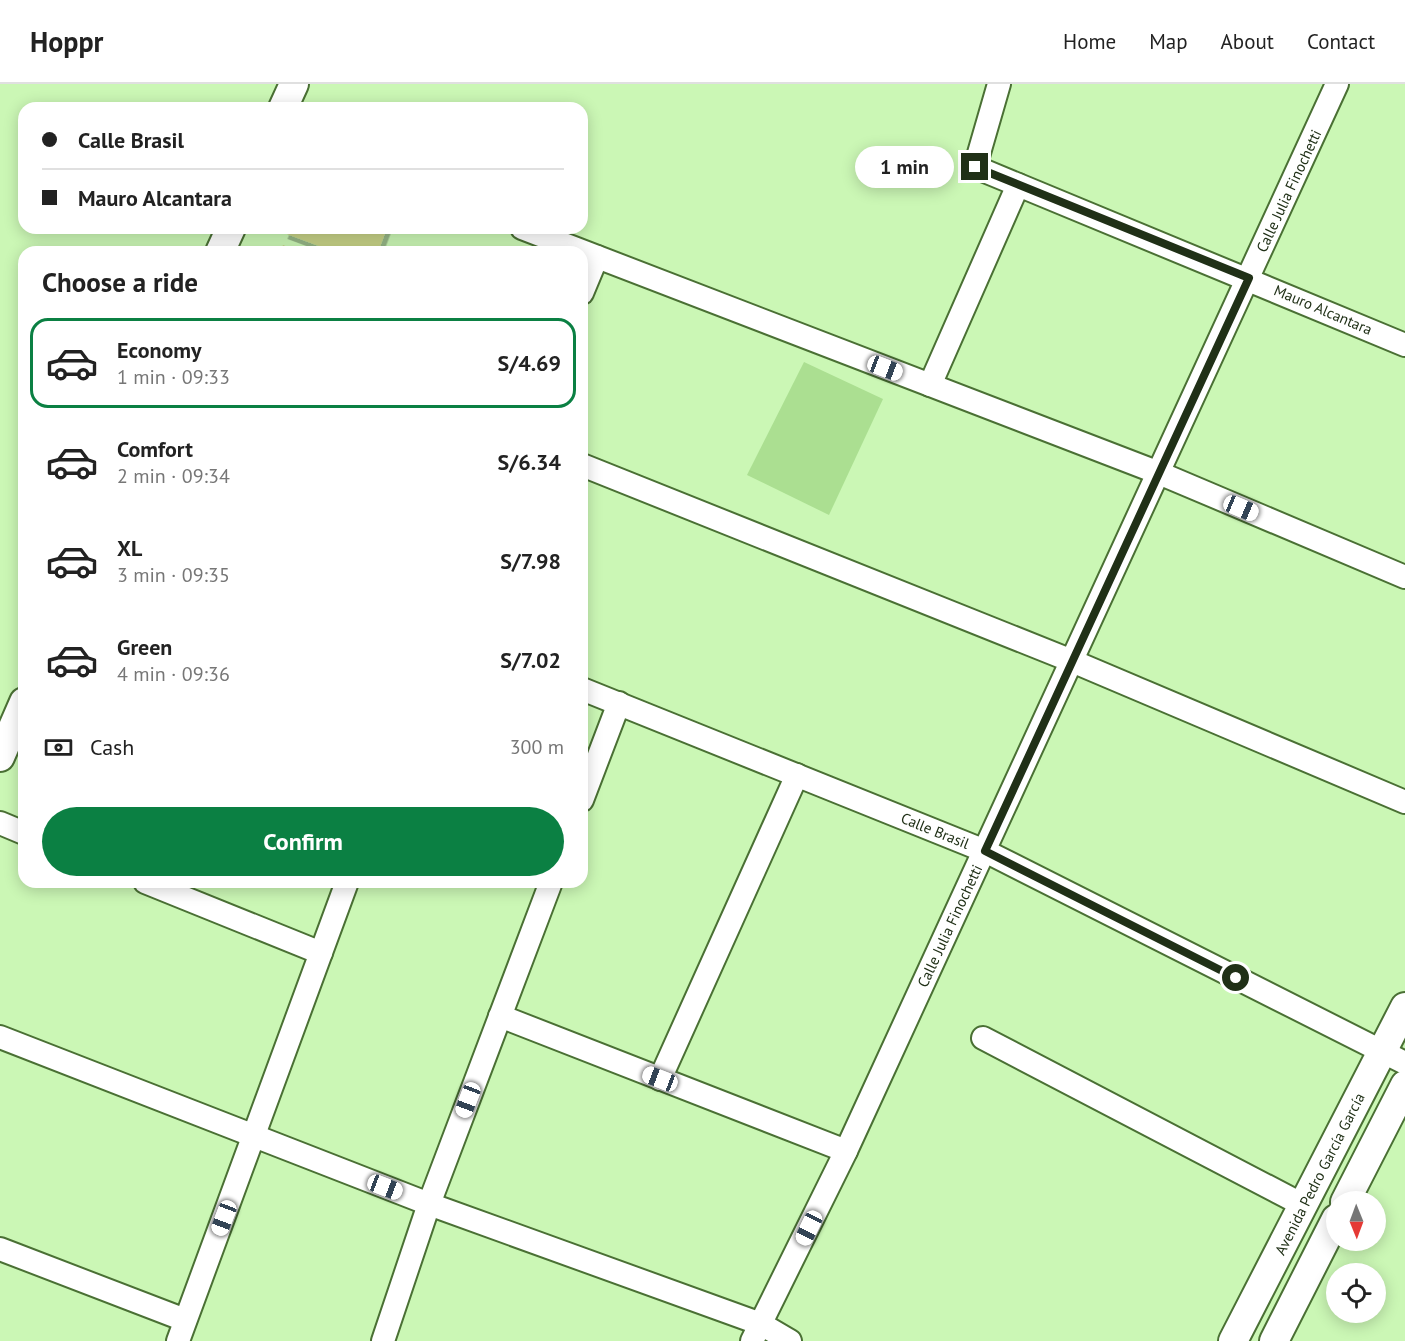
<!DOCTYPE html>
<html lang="en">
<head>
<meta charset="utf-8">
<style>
  body { margin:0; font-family:"PT Sans",sans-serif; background:#f6f6f6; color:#222; height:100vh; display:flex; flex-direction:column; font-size:22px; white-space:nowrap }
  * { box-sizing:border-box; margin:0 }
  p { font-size:20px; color:#767676 }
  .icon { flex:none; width:33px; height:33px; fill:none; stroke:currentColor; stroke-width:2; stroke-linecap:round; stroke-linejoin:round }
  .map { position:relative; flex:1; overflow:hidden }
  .panel { position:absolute; left:18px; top:162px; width:570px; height:642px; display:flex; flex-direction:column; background:#fff; border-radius:18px; box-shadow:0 3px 15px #0003 }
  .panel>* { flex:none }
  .guide { position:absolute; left:18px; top:18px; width:570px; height:132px; border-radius:18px; box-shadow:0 3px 15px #0003; display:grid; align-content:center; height:132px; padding:0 24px; background:#fff }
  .needle { width:39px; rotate:179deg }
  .tools { position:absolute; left:1326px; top:1107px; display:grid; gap:12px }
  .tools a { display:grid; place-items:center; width:60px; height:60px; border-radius:50%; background:#fff; box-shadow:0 3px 15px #0003; font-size:30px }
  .end { position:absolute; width:27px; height:27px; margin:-14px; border:8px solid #203017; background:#fff; box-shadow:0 0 0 3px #fff }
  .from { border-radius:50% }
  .bubble { position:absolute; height:42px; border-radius:21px; background:#fff; box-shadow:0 3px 15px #0003; font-size:20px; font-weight:700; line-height:42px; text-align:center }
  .car { position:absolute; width:18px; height:36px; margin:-18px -9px; border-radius:8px; box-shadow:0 0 4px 2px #0007; background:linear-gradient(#fff 24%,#345 0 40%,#fff 0 76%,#345 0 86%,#fff 0) }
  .guide b { display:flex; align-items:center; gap:21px; height:57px; font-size:22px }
  .guide b+b { border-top:2px solid #e0e0e0 }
  .guide i { width:15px; height:15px; background:#222 }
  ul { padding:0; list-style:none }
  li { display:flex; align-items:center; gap:18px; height:90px; margin:0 12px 9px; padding:0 12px; border:3px solid transparent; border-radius:18px }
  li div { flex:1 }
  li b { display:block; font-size:22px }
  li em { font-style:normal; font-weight:700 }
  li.selected { border-color:#0b8043 }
  li>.icon { width:54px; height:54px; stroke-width:1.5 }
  h2 { padding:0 24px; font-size:27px; line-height:72px }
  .pay { display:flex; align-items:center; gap:15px; height:66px; padding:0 24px; font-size:22px }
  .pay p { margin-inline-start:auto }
  .action { display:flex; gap:12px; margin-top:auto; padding:12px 24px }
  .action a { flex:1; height:69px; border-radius:36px; background:#0b8043; color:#fff; font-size:24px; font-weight:700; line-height:69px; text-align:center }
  header { display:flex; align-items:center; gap:36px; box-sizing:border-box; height:84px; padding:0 30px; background:#fff; border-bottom:2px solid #e0e0e0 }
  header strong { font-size:28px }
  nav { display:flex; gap:33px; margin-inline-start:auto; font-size:21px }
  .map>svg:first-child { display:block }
</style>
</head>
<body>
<header>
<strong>Hoppr</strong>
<nav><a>Home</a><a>Map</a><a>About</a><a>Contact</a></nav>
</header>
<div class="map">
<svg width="1405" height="1257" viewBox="0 0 1405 1257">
  <defs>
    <filter id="shadow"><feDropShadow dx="3.5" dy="6" stdDeviation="0" flood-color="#0004"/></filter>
  </defs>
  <rect width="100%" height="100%" fill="#cbf7b5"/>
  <!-- grass -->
  <path fill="#abdf91" d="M804,278L883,315L829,431L747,391Z"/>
  <!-- building -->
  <g fill="#c6d186" filter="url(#shadow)">
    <path d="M286,144H387L378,168H326L327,165L284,149Z"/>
    <path d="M283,161L300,168H280Z"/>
  </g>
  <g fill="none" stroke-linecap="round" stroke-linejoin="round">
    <defs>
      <g id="minor">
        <path d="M999,0L975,83L1405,261"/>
        <path d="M522,144L1159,389L1405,493"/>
        <path d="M582,209L597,173"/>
        <path d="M930,301L1018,101"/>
        <path d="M582,381L1072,577L1405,718"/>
        <path d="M582,605L985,767L1405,979"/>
        <path d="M582,716L619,619"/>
        <path d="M0,739L24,749"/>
        <path d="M145,798L321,869"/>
        <path d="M500,932L846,1067"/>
        <path d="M0,953L429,1120L761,1240L790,1257"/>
        <path d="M983,954L1303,1121"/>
        <path d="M660,995L797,691"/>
        <path d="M0,1165L185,1236"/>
        <path d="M178,1257L347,798"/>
        <path d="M383,1257L429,1120L551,798"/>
        <path d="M752,1257L846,1067L1337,0"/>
      </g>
      <g id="tertiary">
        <path d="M283,24L294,0"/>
        <path d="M220,168L231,144"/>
        <path d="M0,673L24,618"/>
        <path d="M1345,1118L1405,1001"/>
        <path d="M1233,1257L1405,923"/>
        <path d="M1274,1257L1336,1135"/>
      </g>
    </defs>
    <!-- minor casing -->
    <use href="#minor" stroke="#4a7034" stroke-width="26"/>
    <!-- tertiary casing -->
    <use href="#tertiary" stroke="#4a7034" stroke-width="32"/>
    <!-- minor -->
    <use href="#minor" stroke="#fff" stroke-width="22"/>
    <!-- tertiary -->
    <use href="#tertiary" stroke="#fff" stroke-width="28"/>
  </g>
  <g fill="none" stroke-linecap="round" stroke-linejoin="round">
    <!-- route -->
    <path stroke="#203017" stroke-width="8" d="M975,83L1249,194L985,767L1236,894"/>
  </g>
  <g text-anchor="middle" stroke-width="6" stroke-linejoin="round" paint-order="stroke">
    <!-- street labels -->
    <g font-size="15" fill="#203017" stroke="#fff">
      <text transform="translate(1289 107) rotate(-65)" y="5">Calle Julia Finochetti</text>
      <text transform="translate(1323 226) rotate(23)" y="5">Mauro Alcantara</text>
      <text transform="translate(935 747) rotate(22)" y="5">Calle Brasil</text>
      <text transform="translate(950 842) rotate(-65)" y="5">Calle Julia Finochetti</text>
      <text transform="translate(1320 1090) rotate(-63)" y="5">Avenida Pedro García García</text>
    </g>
  </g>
</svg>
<div class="tools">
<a><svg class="needle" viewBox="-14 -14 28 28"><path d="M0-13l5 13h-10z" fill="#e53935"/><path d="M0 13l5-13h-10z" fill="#767676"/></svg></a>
<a><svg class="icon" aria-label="locate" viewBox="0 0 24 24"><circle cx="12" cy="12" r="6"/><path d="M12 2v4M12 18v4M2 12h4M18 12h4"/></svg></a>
</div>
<i class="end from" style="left:1236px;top:894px"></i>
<i class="end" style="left:975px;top:83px"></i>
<div class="bubble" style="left:855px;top:62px;width:99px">1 min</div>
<i class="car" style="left:885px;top:284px;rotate:111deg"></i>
<i class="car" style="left:1241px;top:424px;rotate:113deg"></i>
<i class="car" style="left:660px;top:995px;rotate:291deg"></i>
<i class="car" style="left:468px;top:1016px;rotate:201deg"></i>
<i class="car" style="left:385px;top:1103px;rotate:111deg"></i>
<i class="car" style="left:224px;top:1134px;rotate:201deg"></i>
<i class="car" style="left:809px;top:1144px;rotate:206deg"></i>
<div class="guide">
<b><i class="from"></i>Calle Brasil</b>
<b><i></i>Mauro Alcantara</b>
</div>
<section class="panel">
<h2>Choose a ride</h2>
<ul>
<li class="selected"><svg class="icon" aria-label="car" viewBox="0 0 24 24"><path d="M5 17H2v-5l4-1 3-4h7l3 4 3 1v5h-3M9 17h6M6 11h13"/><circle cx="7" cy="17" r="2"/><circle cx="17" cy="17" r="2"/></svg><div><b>Economy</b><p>1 min · 09:33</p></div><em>S/4.69</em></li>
<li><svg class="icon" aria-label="car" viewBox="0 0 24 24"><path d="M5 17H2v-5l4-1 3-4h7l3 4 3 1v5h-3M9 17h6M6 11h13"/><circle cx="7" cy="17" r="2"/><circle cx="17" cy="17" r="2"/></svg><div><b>Comfort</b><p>2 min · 09:34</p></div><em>S/6.34</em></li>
<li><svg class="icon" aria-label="car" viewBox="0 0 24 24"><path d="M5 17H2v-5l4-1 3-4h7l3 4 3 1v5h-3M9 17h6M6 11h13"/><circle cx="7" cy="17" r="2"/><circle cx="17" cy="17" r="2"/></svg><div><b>XL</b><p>3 min · 09:35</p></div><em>S/7.98</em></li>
<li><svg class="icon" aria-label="car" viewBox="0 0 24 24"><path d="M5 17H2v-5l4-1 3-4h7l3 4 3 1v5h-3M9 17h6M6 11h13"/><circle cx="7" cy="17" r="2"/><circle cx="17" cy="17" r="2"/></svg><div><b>Green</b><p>4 min · 09:36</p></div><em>S/7.02</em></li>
</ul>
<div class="pay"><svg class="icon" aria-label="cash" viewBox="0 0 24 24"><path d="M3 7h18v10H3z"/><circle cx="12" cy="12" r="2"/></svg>Cash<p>300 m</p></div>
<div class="action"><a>Confirm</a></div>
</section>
</div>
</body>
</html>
